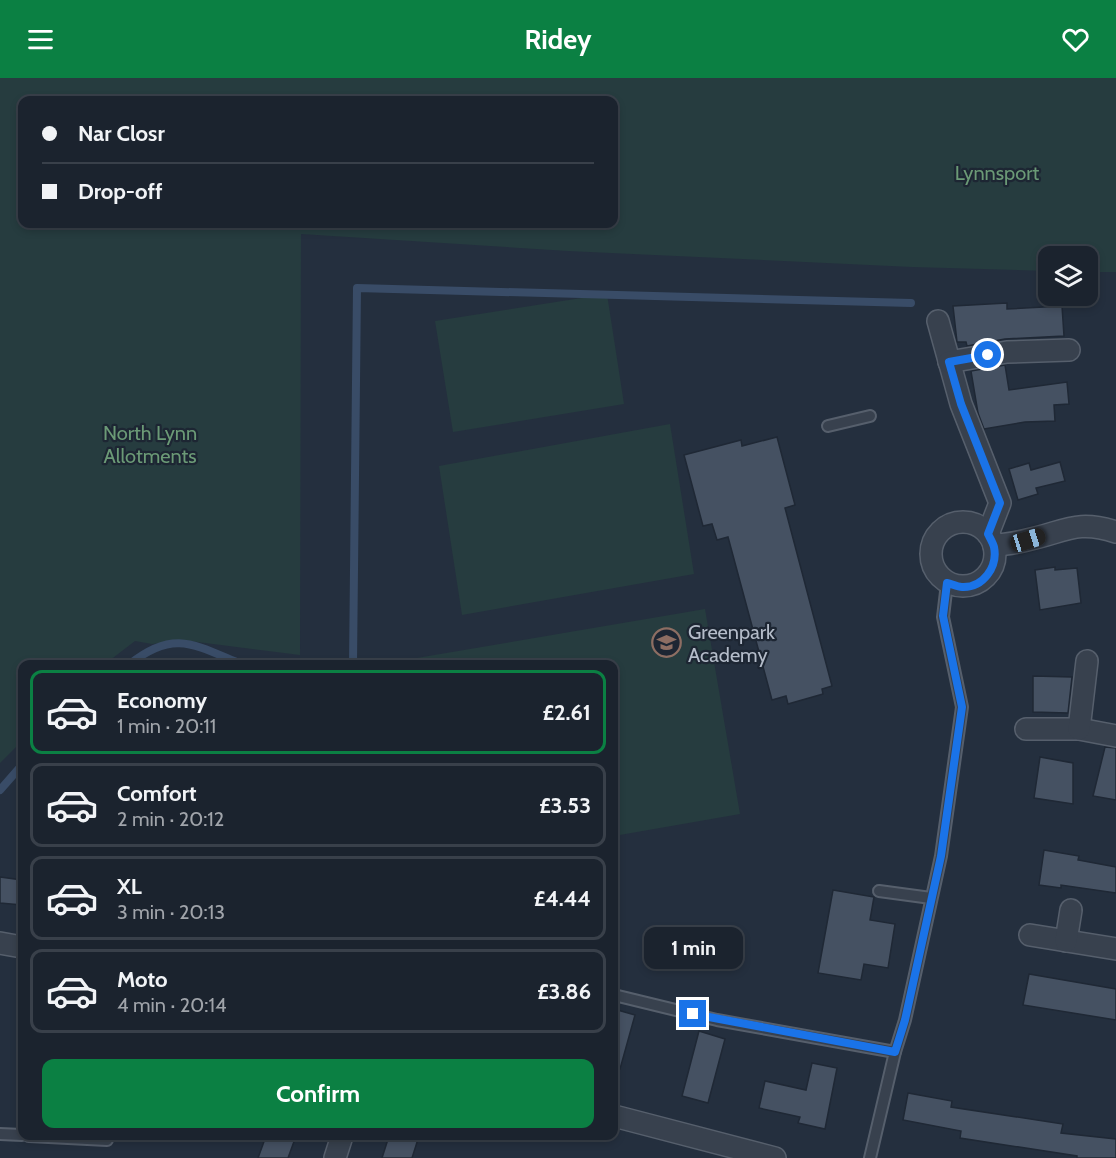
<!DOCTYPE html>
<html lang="en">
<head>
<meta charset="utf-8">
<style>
  body { margin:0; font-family:Cabin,sans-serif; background:#242b36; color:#f1f3f6; height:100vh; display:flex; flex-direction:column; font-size:22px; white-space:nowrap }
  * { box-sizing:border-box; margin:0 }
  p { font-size:20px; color:#a0a4aa }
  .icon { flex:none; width:33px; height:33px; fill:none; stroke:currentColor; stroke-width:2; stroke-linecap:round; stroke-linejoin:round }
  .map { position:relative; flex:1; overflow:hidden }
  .panel { position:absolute; left:18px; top:582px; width:600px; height:480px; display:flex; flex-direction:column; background:#1b232e; border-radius:12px; box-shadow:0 3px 9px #0003,0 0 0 2px #39404a }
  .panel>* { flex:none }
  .top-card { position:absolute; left:18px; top:18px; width:600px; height:132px; border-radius:12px; box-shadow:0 3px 9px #0003,0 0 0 2px #39404a; display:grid; align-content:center; height:132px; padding:0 24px; background:#1b232e }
  .fabs { position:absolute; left:1038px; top:168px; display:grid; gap:12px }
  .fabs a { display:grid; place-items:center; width:60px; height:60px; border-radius:12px; background:#1b232e; box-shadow:0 3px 9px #0003,0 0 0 2px #39404a; font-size:30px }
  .end { position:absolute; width:27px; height:27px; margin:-14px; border:8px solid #1a73e8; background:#fff; box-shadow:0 0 0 3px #fff }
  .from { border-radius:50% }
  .bubble { position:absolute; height:42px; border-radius:12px; background:#1b232e; box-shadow:0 3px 9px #0003,0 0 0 2px #39404a; font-size:20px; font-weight:700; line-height:42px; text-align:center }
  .car { position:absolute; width:18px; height:36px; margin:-18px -9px; border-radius:8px; box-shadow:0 0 4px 2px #0007; background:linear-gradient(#222 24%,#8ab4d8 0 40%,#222 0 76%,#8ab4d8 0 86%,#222 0) }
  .top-card b { display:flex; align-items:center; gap:21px; height:57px; font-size:22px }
  .top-card b+b { border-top:2px solid #39404a }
  .top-card i { width:15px; height:15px; background:#f1f3f6 }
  ul { padding:10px 0 0; list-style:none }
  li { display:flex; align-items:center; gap:18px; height:84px; margin:0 12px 9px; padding:0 12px; border:3px solid #39404a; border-radius:12px }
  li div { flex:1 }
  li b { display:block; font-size:22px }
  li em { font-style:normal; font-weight:700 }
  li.active { border-color:#0b8043 }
  li>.icon { width:54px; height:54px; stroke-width:1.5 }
  .primary-button { display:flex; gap:12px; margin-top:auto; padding:12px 24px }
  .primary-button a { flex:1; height:69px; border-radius:12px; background:#0b8043; color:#fff; font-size:24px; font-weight:700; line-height:69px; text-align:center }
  header { display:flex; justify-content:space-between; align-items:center; height:78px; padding:0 24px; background:#0b8043; color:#fff; font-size:27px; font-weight:700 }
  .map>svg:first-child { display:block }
</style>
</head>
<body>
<header><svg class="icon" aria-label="menu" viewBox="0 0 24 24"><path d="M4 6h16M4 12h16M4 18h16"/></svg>Ridey<svg class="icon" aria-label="heart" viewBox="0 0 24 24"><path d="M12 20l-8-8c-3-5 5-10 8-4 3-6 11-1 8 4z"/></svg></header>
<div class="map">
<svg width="1116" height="1080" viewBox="0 0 1116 1080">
  <rect width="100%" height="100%" fill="#242f3e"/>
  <!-- green -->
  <g fill="#263c3f" fill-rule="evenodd">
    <path d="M0,0H1116V194H1088V178H1048V193L912,189L568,173L301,156L300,577L182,562L152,566L135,563L105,586H22V663L0,685ZM22,22H614V146H22Z"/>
    <path d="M607,216L624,326L453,354L435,243Z"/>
    <path d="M670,346L694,496L462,537L439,388Z"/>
    <path d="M705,531L740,736L614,758V586H400L399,583Z"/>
  </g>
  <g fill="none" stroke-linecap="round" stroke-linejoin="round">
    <!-- stream -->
    <g stroke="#394c67" stroke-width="8">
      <path d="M130,586C174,551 195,567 241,586"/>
      <path d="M353,586L357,210L911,225"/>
      <path d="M0,712L22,687"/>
    </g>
  </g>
  <!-- building -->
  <g fill="#455162" stroke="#1f2835" stroke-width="1.5">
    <path d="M1007,225V231L1062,228L1064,258L1005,261L967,268L966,264H957L953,228Z"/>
    <path d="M1005,287L1009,312L1067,304L1069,326L1054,327L1055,343L1025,344L984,351L978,335L971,293Z"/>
    <path d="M777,359L795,427L785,430L832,608L822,611L823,616L788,626L786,618L772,622L728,459L717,462L712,446L703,448L684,377L741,362L742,368Z"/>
    <path d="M1060,384L1065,403L1036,410L1038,416L1018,422L1009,391L1029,385L1031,392Z"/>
    <path d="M1055,489V492L1077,490L1081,525L1040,532L1035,492Z"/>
    <path d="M1033,598L1072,599L1068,635L1033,634Z"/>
    <path d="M1105,669L1116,670V722L1093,718Z"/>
    <path d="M1040,679L1073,685V726L1034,720Z"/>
    <path d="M1044,772L1079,778L1078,782L1116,789V815L1061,807V810L1039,807Z"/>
    <path d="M0,799L22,802V827L0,825Z"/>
    <path d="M833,812L874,819L870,842L895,846L888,890L864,886L861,902L818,895Z"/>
    <path d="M1029,896L1116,911V942L1023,927Z"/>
    <path d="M614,931L635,937L620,991L614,990Z"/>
    <path d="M699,953L725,961L708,1025L682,1018Z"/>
    <path d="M812,985L837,990L825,1051L798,1045L800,1039L759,1030L765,1003L806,1012Z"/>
    <path d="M908,1015L952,1023L951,1029L1063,1046L1061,1055L1116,1061V1080H1077V1078L960,1060L961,1053L903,1042Z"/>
    <path d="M266,1058H296L288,1080H258Z"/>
    <path d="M389,1058H419L412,1080H382Z"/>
  </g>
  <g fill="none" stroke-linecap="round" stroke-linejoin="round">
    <defs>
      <g id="lane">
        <path d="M828,348L870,338"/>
        <path d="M879,813L931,820"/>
        <path d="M614,917L717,942L895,974L870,1080"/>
        <path d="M895,974L905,942L941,778L962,629L943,539L947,505"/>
        <path d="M0,1056L22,1057"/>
        <path d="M29,1058L107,1062"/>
      </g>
      <g id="street">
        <path d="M938,243L961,326L1000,425L988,456"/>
        <path d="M949,284L1007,274L1069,272"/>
        <circle cx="963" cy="476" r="32"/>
        <path d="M994,468C1005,466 1017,465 1027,462C1065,454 1076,441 1116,454"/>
        <path d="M1026,651H1079L1116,658"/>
        <path d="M1079,651L1087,583"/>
        <path d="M1030,857L1116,871"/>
        <path d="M1066,863L1071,832"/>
        <path d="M0,865L22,869"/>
        <path d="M614,1038L775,1080"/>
        <path d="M335,1080L342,1058"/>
      </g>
    </defs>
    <!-- lane casing -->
    <use href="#lane" stroke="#565f6c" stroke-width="14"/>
    <!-- street casing -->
    <use href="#street" stroke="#565f6c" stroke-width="24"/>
    <!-- lane -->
    <use href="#lane" stroke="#38414e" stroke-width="10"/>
    <!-- street -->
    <use href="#street" stroke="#38414e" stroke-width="21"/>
  </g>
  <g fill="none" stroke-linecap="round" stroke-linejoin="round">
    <!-- route -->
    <path stroke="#1a73e8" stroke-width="8" d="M693,936L895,974L905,942L941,778L962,629L943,538L947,505C952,506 957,509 962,509C983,510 998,489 994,469C993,465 990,460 988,456L1000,425L961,326L949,284L988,277"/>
  </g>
  <!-- icons -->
  <defs>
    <symbol id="school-ring" viewBox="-11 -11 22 22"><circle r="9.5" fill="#1d2633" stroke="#8d6e63" stroke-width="1.5"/><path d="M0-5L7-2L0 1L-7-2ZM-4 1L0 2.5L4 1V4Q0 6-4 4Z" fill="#8d6e63"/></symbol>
  </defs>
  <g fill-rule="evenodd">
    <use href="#school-ring" x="650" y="548" width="33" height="33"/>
  </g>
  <g text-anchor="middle" stroke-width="4.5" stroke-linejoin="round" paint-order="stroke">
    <!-- park labels -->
    <g font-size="20" fill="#6b9a76" stroke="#1d2633">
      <text x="997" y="102">Lynnsport</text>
      <text x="150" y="362">North Lynn<tspan x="150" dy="23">Allotments</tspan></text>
    </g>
    <!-- poi labels -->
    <g font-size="20" fill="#b4bcc9" stroke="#1d2633" text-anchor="start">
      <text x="688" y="561">Greenpark<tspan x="688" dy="23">Academy</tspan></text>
    </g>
  </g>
</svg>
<div class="fabs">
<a><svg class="icon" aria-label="layers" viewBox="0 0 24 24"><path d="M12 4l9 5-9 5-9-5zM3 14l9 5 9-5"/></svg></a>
</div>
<i class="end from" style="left:988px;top:277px"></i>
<i class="end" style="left:693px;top:936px"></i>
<div class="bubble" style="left:644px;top:849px;width:99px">1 min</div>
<i class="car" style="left:1028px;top:462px;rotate:73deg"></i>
<div class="top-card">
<b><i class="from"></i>Nar Closr</b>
<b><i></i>Drop-off</b>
</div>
<section class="panel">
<ul>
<li class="active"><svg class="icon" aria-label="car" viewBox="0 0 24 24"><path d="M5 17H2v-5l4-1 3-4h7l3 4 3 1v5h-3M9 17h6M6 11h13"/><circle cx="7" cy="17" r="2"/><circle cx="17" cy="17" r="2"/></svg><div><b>Economy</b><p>1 min · 20:11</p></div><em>£2.61</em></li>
<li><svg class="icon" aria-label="car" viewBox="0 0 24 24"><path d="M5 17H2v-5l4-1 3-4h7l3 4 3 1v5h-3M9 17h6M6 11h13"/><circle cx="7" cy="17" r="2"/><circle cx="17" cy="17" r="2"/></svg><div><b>Comfort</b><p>2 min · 20:12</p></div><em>£3.53</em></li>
<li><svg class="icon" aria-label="car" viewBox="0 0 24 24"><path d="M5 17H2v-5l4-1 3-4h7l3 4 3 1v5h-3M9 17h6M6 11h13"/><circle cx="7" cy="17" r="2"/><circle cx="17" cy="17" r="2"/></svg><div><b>XL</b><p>3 min · 20:13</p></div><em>£4.44</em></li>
<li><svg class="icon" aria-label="car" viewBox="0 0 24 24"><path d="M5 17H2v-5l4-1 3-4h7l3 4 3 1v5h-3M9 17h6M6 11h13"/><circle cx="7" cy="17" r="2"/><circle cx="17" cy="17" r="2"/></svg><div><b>Moto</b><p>4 min · 20:14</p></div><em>£3.86</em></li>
</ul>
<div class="primary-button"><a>Confirm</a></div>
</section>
</div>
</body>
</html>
